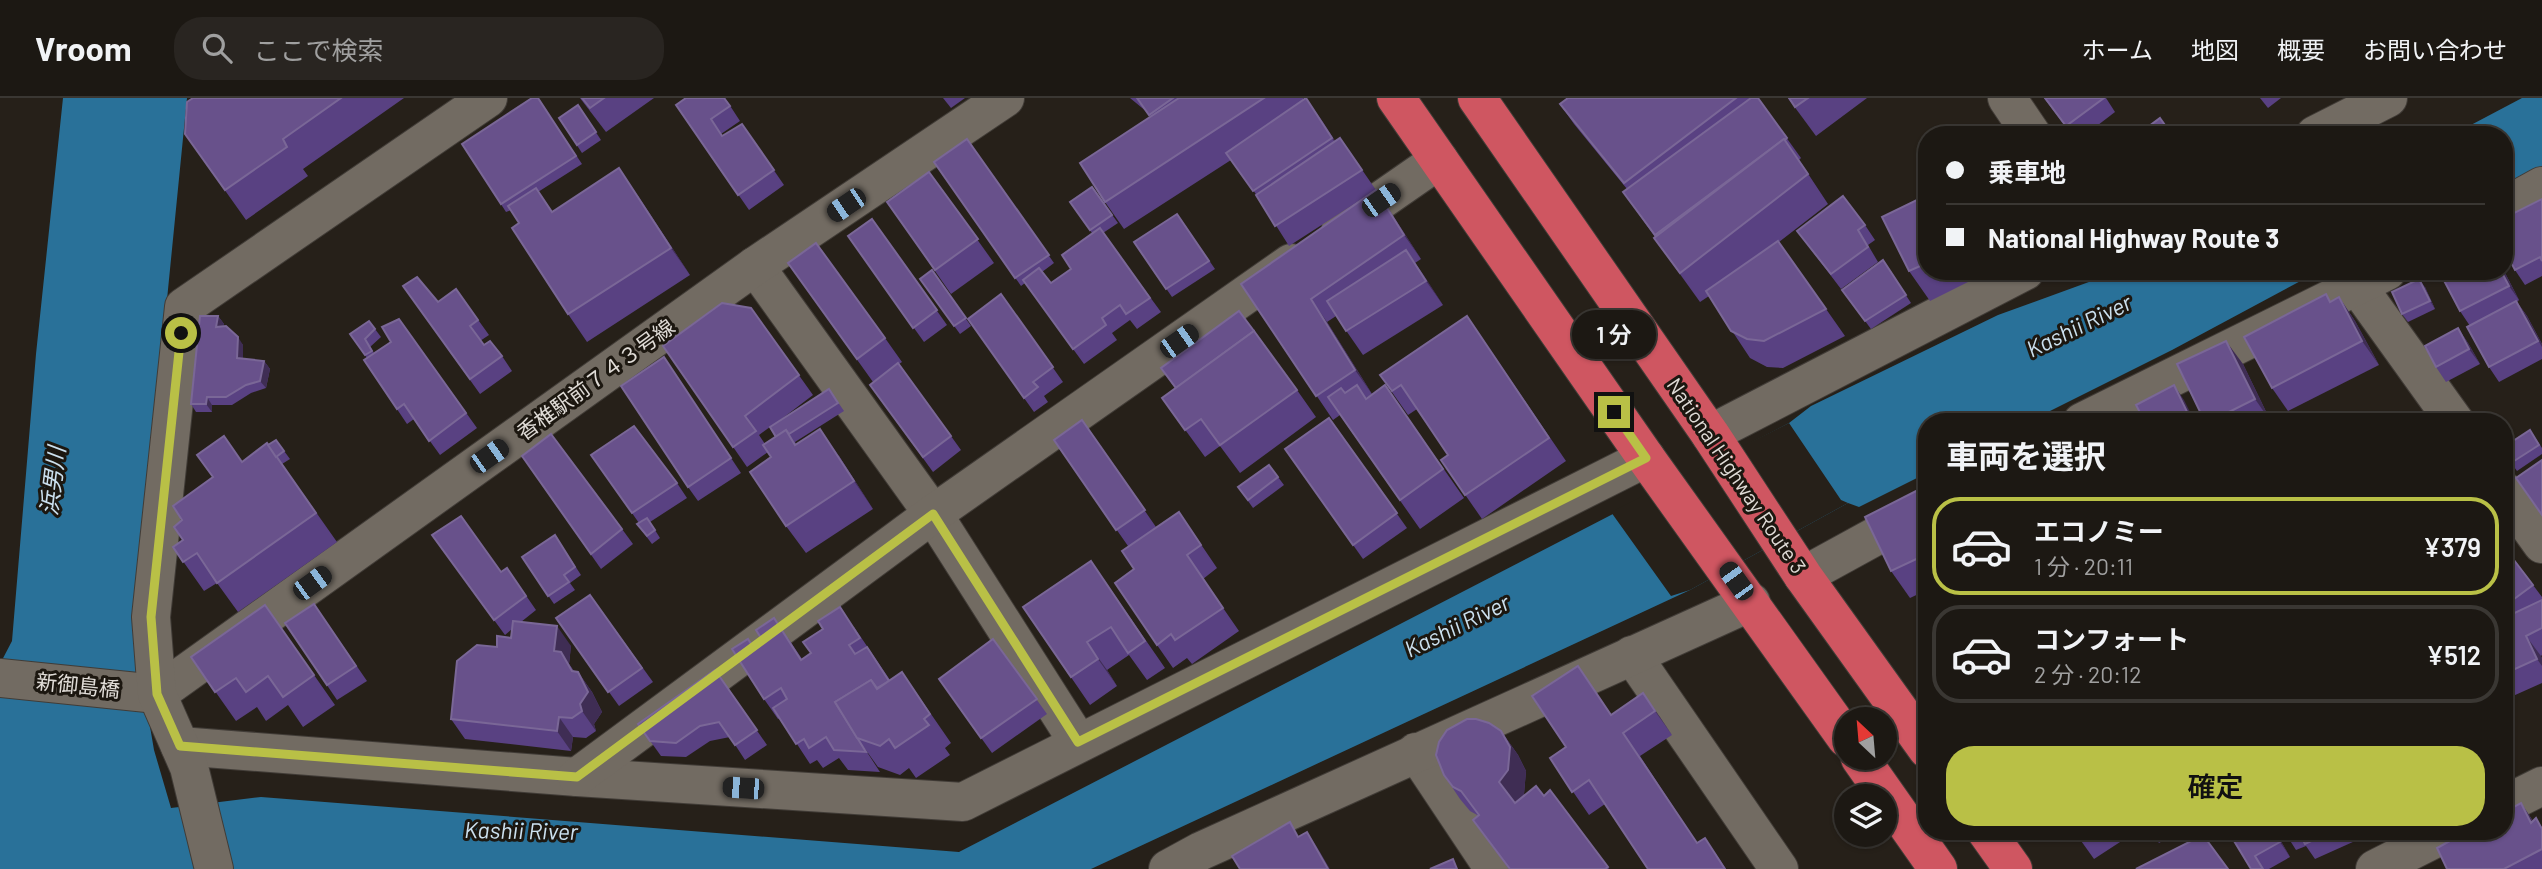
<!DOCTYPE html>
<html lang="ja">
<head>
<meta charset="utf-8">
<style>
  body { margin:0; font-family:Barlow,"Noto Sans JP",sans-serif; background:#292521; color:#f1f3f6; height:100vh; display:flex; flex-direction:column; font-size:26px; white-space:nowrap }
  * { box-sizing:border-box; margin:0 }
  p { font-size:23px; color:#a0a0a0 }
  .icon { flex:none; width:38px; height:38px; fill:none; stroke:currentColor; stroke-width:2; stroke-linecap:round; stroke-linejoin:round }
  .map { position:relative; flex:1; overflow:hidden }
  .drawer { position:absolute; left:1918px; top:315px; width:595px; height:427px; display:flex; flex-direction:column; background:#1c1813; border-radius:28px; box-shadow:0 2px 5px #0004,0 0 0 2px #3a3733 }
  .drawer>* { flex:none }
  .banner { position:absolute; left:1918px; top:28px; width:595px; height:154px; border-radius:28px; box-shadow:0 2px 5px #0004,0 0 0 2px #3a3733; display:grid; align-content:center; height:154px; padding:0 28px; background:#1c1813 }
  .needle { width:46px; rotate:334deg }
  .tools { position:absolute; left:1834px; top:609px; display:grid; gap:14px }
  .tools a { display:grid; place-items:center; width:63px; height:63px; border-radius:50%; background:#1c1813; box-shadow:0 2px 5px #0004,0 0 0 2px #3a3733; font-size:35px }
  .end { position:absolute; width:32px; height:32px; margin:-16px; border:9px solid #b9c046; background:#111; box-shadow:0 0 0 4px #111 }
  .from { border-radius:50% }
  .bubble { position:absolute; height:49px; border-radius:24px; background:#1c1813; box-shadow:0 2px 5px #0004,0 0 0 2px #3a3733; font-size:23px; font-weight:600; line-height:49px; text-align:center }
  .car { position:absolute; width:21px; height:42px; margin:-21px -10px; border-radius:9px; box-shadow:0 0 5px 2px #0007; background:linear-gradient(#222 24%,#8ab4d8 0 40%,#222 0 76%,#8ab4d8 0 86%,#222 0) }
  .banner b { display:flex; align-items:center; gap:24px; height:66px; font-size:26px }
  .banner b+b { border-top:2px solid #3a3733 }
  .banner i { width:18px; height:18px; background:#f1f3f6 }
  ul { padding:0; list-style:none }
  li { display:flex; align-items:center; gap:21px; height:98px; margin:0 14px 10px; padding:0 14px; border:4px solid #3a3733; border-radius:28px }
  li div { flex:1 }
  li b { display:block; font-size:26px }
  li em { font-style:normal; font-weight:600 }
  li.current { border-color:#b9c046 }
  li>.icon { width:63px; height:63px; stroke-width:1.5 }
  h2 { padding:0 28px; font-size:32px; line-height:84px }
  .primary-button { display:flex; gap:14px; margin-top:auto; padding:14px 28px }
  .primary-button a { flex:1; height:80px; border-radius:28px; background:#b9c046; color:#111; font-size:28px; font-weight:600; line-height:80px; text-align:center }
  header { display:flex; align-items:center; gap:42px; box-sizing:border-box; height:98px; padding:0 35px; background:#1c1813; border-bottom:2px solid #3a3733 }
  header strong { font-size:33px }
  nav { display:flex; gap:38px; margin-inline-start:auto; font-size:24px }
  .search { width:490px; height:63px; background:#292521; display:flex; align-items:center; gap:18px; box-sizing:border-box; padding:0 24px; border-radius:28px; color:#a0a0a0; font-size:26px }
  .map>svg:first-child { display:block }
</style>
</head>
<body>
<header>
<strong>Vroom</strong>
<div class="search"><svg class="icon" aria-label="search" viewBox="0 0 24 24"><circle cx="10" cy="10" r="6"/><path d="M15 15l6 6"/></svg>ここで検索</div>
<nav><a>ホーム</a><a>地図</a><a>概要</a><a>お問い合わせ</a></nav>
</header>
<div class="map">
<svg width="2542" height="771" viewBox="0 0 2542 771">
  <rect width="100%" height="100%" fill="#262019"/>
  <!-- water -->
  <g fill="#297199">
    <path d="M63,0H187L134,534L154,652L171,710L261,699L959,754L1789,325L1811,308L1998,217L2119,173H2325L2310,178L2172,252L2028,324H1927V375L1859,409L1848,405L1690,492L1091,771H0V566L12,543L36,256Z"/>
    <path d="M2522,0H2542V73L2504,92V37H2452Z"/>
  </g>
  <!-- pier -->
  <path fill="#262019" d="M1789,325L1841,402L1848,405L1690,492L1671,498L1611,414Z"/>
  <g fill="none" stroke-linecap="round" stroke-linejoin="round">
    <defs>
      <g id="minor">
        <path d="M2007,0L2032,37"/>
        <path d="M2315,37L2388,0"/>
        <path d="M2504,109L2542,88"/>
        <path d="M1341,130L1439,62"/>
        <path d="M755,168L933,416L1078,644"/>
        <path d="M2358,189L2455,324"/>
        <path d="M2082,324L2387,173"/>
        <path d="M1710,336L2025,173"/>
        <path d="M2504,393L2542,446"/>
        <path d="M1803,478L1927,410"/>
        <path d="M1632,557L1779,771"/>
        <path d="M0,580L157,596"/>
        <path d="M157,596L755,168L1005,0"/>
        <path d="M180,648L577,679L963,704L1646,360"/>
        <path d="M1416,654L1494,771"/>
        <path d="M577,679L933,416L1291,165"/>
        <path d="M2504,707L2542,688"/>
        <path d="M214,771L189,669L157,596L151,519L184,209L488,0"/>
        <path d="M1168,771L1201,753L1751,504"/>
        <path d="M2375,771L2450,733"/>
      </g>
      <g id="highway">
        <path d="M1396,0L1646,360L1846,640"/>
        <path d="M1477,0L1710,336L1803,478L1927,651"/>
        <path d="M1860,660L1938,771"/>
        <path d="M1986,733L2013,771"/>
      </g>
    </defs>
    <!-- minor casing -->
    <use href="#minor" stroke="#413c37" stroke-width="40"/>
    <!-- highway casing -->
    <use href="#highway" stroke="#413c37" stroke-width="40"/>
    <!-- minor -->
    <use href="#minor" stroke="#726b62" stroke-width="38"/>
    <!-- highway -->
    <use href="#highway" stroke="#cf5661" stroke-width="38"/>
  </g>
  <!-- wall -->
  <g fill="#594182" fill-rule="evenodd">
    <path d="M193,0H404L303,71L308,78L246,122L185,36Z"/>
    <path d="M538,0L582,66L538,94L552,114L638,98L690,177L587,244L568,216L519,125L511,112L506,114L462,46Z"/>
    <path d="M580,0H654L606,34Z"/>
    <path d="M725,0L740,23L721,36L723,38L742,26L784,87L749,112L676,7Z"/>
    <path d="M943,0H965L951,10Z"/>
    <path d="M1130,0H1303L1304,2L1306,0L1335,43L1340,40L1376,92L1289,148L1258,99L1231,62L1124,131L1105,104L1150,19L1147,14Z"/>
    <path d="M1568,0H1758L1801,60L1799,62L1828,106L1779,144L1845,238L1783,270L1767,269L1750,260L1709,198L1700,204L1654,140L1655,139L1623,94L1627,91L1574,26L1560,6Z"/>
    <path d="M1788,0H1867L1816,38Z"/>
    <path d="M2044,0H2106L2115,14L2085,37H2072Z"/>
    <path d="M2260,0H2281L2268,10Z"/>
    <path d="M578,7L601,42L582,55L559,20Z"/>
    <path d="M967,41L1054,165L1042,174L1051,185L1071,171L1092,135L1070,104L1092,89L1118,125L1103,135L1161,214L1137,231L1130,222L1112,235L1117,242L1084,266L1025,185L1021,188L934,64Z"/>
    <path d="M929,74L994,165L951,196L887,104Z"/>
    <path d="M1376,92L1421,161L1415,165L1443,207L1363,257L1336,218L1327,224L1372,296L1366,300L1367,301L1385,287L1464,400L1420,431L1340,317L1333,322L1241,186Z"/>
    <path d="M1927,97V173H1990L1930,203L1909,173Z"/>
    <path d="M2542,101V178L2525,187L2515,172Z"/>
    <path d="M1177,116L1215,171L1172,199L1134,144Z"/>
    <path d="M872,121L947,227L924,244L848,138Z"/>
    <path d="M1865,127L1875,142L1868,147L1878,164L1841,191L1797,133Z"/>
    <path d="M1883,162L1911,205L1871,231L1842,192Z"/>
    <path d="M788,165L885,240L902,264L899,266L961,352L933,374L870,287L873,284Z"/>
    <path d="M932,172L971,228L960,236L920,181Z"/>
    <path d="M2504,173L2519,202L2517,204L2527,218L2542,246V261L2499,284L2489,269L2470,228L2460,213Z"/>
    <path d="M403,188L438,204L456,191L489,237L480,243L484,247L502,258L512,273L480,296Z"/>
    <path d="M2425,189L2435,211L2408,224L2402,216Z"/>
    <path d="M1001,196L1063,284L1044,298L1048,304L1034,314L968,221Z"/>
    <path d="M2339,199L2355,223L2379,267L2288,313L2272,290L2331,203Z"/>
    <path d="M751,210L813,297L775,326L829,291L844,313L795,344L796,346L839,358L873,411L806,455L786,428L771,359L768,354L747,369L663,248ZM770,329L776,339L765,346L759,337Z"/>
    <path d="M218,218L224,226L223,228L243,247V261L264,263L270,271L266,290L251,295L232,307H212V314H196L191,306Z"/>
    <path d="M1467,218L1566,363L1482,421L1441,362L1448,357L1417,311L1408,317L1380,277Z"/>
    <path d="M399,221L477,330L440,357L414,321L407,326L364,262L367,260L350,236L369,223L381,239L370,249L374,255L391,244Z"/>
    <path d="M2458,230L2468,245L2480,266L2446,284L2436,269Z"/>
    <path d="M2243,266L2271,324H2205Z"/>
    <path d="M1161,270L1297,292L1316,319L1240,375L1220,348L1205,359L1162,300L1175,290Z"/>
    <path d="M674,274L741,375L698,403L688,389Z"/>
    <path d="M1329,320L1407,430L1363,461L1285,351Z"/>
    <path d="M1082,322L1156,429L1179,414L1217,470L1203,481L1239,533L1192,566L1187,560L1173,570L1157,547L1128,448L1054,342Z"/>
    <path d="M2530,332L2542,350V356L2517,373L2504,355Z"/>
    <path d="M276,342L290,361L282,366L337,444L238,514L217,485L204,493L173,449L183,442L182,422L213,379L197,357L242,364Z"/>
    <path d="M591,357L677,385L687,400L650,424L660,440L652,446L637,426L639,425Z"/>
    <path d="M522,358L622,431L633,446L601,471Z"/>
    <path d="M1269,367L1284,387L1253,410L1238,389Z"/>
    <path d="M1927,393V492L1910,500L1891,473Z"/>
    <path d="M432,437L501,474L507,470L536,512L521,524L571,548L569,566L574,573L578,574L592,594L602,614L594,626L596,633L586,640L573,639L571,653L465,641L451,621L497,549L511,540L512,531L505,537Z"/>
    <path d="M555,437L581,477L570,485L575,492L554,506L522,459Z"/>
    <path d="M1091,463L1165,570L1147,582L1129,557L1107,572L1117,588L1090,607L1023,509Z"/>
    <path d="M2504,481L2533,487L2542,499V557L2541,558L2542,561V585L2504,602V520L2512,516L2504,507Z"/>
    <path d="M590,497L653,584L619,608L556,520Z"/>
    <path d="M314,506L367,583L337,602L285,525Z"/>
    <path d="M265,507L335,607L303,629L288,607L266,623L257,609L236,623L191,559Z"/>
    <path d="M854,529L890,582L902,574L951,645L945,650L950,657L916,680L909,670L900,677L878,669L863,648L880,674L848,672L839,660L823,670L817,662L810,666L780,620L778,621L764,601L751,546L761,540H788L802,561Z"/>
    <path d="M993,541L1047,616L992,655L939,581Z"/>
    <path d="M715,572L767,647L745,662L730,639L710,643L686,659L661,658L638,626Z"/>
    <path d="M1643,595L1672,637L1640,658L1697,745L1705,740L1726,771H1648L1605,706L1589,717L1550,660Z"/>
    <path d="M1501,633L1518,657L1526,673L1524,696L1522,699L1544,698L1550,692L1609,771H1509L1473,722L1479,718L1470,713L1460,701L1444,677Z"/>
    <path d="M2521,705L2533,723L2542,729V771H2447Z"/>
    <path d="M2074,733H2137L2094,761Z"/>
    <path d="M2151,733H2180L2159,745Z"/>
    <path d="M2228,733H2275L2290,759L2269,771H2251Z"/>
    <path d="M2284,733H2361L2364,739L2315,761L2306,748L2296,752Z"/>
  </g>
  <!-- shaded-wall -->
  <g fill="#3f2d54">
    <path d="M1306,0L1323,24L1348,63L1332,40Z"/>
    <path d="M619,70L638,98L690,177L671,150Z"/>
    <path d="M1376,92L1392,116L1421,161L1404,137Z"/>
    <path d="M1406,152L1423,176L1443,207L1426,183Z"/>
    <path d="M2501,173H2504L2519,202L2509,188Z"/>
    <path d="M2419,181L2425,189L2435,211L2430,203Z"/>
    <path d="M2339,199L2355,223L2379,267L2362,243Z"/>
    <path d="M1311,201L1327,224L1372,296L1355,272Z"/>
    <path d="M2516,203L2527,218L2542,246V249Z"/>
    <path d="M218,218L224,226L221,237L216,229Z"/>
    <path d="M2458,230L2468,245L2480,266L2469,251Z"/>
    <path d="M238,239L243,247V268L237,260Z"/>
    <path d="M2226,243L2243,266L2271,324L2255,301Z"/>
    <path d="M264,263L270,271L266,290L260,283Z"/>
    <path d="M2174,287L2184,302L2195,324H2192Z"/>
    <path d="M207,299L212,307V314L206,306Z"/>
    <path d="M820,331L839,358L873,411L854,383Z"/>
    <path d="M557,528L571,548L569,566L586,593L554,553Z"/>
    <path d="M2526,538L2541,558L2542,561V568L2537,561Z"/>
    <path d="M1087,544L1107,572L1117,588L1098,561Z"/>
    <path d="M578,574L592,594L602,614L594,626L596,633L582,613L580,606Z"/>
    <path d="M1643,595L1660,619L1672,637L1655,613Z"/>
    <path d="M559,619L573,639L571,653L557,633Z"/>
    <path d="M1501,633L1518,657L1526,673L1524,696L1516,708L1499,684Z"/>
    <path d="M2521,705L2531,720L2541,740L2531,725Z"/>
    <path d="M2273,733H2275L2290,759L2280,744Z"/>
    <path d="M1307,734L1317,749L1330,771H1328Z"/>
  </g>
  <!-- building -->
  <g fill="#68518b" stroke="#7a6797" stroke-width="2">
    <path d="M193,0H341L283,41L287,49L225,92L185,36L187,4Z"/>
    <path d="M532,0H538L576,58L501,106L462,46Z"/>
    <path d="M582,0H604L590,10Z"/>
    <path d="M686,0H724L730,8L711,21L722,38L742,26L774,72L738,97L676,7Z"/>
    <path d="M1137,0H1173L1149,17Z"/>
    <path d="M1179,0H1264L1105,104L1080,65Z"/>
    <path d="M1306,0L1332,40L1253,93L1226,55Z"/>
    <path d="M1568,0H1736L1624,85L1560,6Z"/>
    <path d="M1751,0H1758L1787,40L1785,42L1784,41L1655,137L1623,94Z"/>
    <path d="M1789,0H1808L1795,9Z"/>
    <path d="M2045,0H2104L2066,28Z"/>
    <path d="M578,7L596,34L577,47L559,20Z"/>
    <path d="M2160,20L2172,37H2137Z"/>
    <path d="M1340,40L1362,72L1275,128L1256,97Z"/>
    <path d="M967,41L1049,157L1015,180L934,64Z"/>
    <path d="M1784,41L1808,76L1680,175L1654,140Z"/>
    <path d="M619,70L671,150L568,216L512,130L519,125L508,108L536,90L552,114Z"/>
    <path d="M929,74L978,141L935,172L887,104Z"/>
    <path d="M1092,89L1112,117L1090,132L1070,104Z"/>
    <path d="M1376,92L1404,137L1311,201L1355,272L1316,298L1241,186Z"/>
    <path d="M1927,97V165L1909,173L1882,119Z"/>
    <path d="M1843,98L1865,127L1858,132L1868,149L1831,176L1797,133Z"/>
    <path d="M2542,101V163L2540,159L2515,172L2504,151V120Z"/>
    <path d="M1177,116L1209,163L1166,191L1134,144Z"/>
    <path d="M872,121L937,212L913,230L848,138Z"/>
    <path d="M1100,130L1150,200L1126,216L1120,207L1102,220L1106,227L1073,251L1023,182L1039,170L1051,185L1071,171L1062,157Z"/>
    <path d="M1778,143L1826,211L1764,243L1747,241L1731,233L1706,193Z"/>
    <path d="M816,145L885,240L857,261L788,165Z"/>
    <path d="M1406,152L1426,183L1346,233L1327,203Z"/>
    <path d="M1883,162L1906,197L1865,223L1842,192Z"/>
    <path d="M932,172L966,220L954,228L920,181Z"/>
    <path d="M2439,173H2501L2509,188L2460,213Z"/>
    <path d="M417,179L438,204L456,191L478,222L470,228L484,247L490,243L502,258L470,281L403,188Z"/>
    <path d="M2419,181L2430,203L2402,216L2392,194Z"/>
    <path d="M1001,196L1053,269L1033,284L1038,289L1024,300L968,221Z"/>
    <path d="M2326,196L2330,204L2339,199L2362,243L2272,290L2244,239Z"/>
    <path d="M2516,203L2538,243L2489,269L2467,229Z"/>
    <path d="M722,205L751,210L799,277L745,318L756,333L733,349L663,248Z"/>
    <path d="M1239,213L1254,233L1176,290L1161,270Z"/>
    <path d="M200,218H218L216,229L226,228L238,239L237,260L264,263L260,283L246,287L226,299H207L206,306H191Z"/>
    <path d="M1467,218L1549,340L1465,397L1441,362L1448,357L1401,287L1392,293L1380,277Z"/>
    <path d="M399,221L466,315L429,343L404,306L397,311L364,262L391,244L382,229Z"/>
    <path d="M369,223L375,231L365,241L372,253L365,257L350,236Z"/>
    <path d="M2458,230L2469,251L2436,269L2425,248Z"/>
    <path d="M1254,233L1297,292L1220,347L1201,321L1185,332L1162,300Z"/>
    <path d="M2226,243L2255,301L2209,324H2205L2177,266Z"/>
    <path d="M664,259L731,360L688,389L621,288Z"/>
    <path d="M898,265L951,338L923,359L870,287Z"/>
    <path d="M1357,287L1366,301L1385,287L1443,371L1400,402L1328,299L1341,290L1345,295Z"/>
    <path d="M2174,287L2192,324H2145L2136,307Z"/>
    <path d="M829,291L838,305L789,336L786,332L776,339L770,329Z"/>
    <path d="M1329,320L1397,415L1353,447L1285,351Z"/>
    <path d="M1082,322L1145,412L1116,432L1054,342Z"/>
    <path d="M634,328L677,385L632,415L591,357Z"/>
    <path d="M820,331L854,383L786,428L750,374L771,359L763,347L786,332L795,347Z"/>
    <path d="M2530,332L2539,347L2511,365L2504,355V349Z"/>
    <path d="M551,336L622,431L591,456L522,358Z"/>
    <path d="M224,338L242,364L267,345L316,415L217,485L197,455L183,464L173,449L183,442L174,429L182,422L173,408L213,379L197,357Z"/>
    <path d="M276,342L284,353L276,359L268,347Z"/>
    <path d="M2542,362V417L2516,380Z"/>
    <path d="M1269,367L1278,379L1248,402L1238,389Z"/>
    <path d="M1924,389L1927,397V456L1891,473L1865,419Z"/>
    <path d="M1179,414L1201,447L1187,457L1223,510L1175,542L1171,536L1157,547L1115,485L1134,471L1122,453Z"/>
    <path d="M461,418L501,474L507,470L526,498L494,522L432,437Z"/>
    <path d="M647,420L655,432L647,438L637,426Z"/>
    <path d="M555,437L575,469L564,477L569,484L548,498L522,459Z"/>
    <path d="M2504,449L2533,487L2506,507L2504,505V481L2510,476L2504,468Z"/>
    <path d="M1091,463L1145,543L1128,555L1111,529L1087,544L1098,561L1071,579L1023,509Z"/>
    <path d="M590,497L642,570L608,594L556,520Z"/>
    <path d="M2542,502V530L2526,538L2537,561L2504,576V520Z"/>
    <path d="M314,506L356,568L327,587L285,525Z"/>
    <path d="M265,507L314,577L283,599L268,578L246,594L236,580L215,594L191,559Z"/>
    <path d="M840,509L860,540L849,547L855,556L867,549L889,583L877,590L871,582L835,604L866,654L834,652L826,639L809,650L804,641L796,646L773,610L787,601L781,590L764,601L732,551L748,541L751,546L761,540L756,532L774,520L801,562L811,555L803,544L823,531L818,523Z"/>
    <path d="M513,523L557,528L554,553L561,554L572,573L578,574L588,594L580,606L582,613L572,620L559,619L557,633L451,621L457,563L477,547L497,549V538L511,540Z"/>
    <path d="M993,541L1037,601L981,640L939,581Z"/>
    <path d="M1578,568L1611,617L1643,595L1655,613L1623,635L1697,745L1705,740L1725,771H1648L1589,682L1572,694L1550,660L1566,649L1532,598Z"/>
    <path d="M715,572L757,632L735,647L719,624L700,628L676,645L650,643L638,626Z"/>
    <path d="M902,574L930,616L924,621L929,627L895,650L889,641L880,648L857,640L835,604L871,582L877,591Z"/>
    <path d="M1467,621H1476L1489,625L1501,633L1510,649L1508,672L1499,684L1515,705L1536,688L1544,698L1550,692L1608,769L1605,771H1510L1473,722L1479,717L1461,693L1453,689L1444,677L1436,657L1439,644L1447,632Z"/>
    <path d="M2521,705L2531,725L2536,720L2542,731V751L2504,771H2447L2437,750L2468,733H2504V714Z"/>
    <path d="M1290,724L1298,739L1307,734L1328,771H1240L1232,758Z"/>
    <path d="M2074,733H2092L2080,741Z"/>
    <path d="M2151,733H2160L2154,737Z"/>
    <path d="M2228,733H2273L2280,744L2255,758L2263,771H2251Z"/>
    <path d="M2284,733H2294L2286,737Z"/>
    <path d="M2298,733H2333L2305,746Z"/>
    <path d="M2203,737L2228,771H2136Z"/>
    <path d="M1453,761L1457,771H1430Z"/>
  </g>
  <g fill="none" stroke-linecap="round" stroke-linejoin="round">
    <!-- route -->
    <path stroke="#b9c046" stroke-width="9" d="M181,235L151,519L157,596L180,648L577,679L933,416L1078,644L1646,360L1614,314"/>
  </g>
  <g text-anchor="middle" stroke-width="6" stroke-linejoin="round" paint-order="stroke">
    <!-- street labels -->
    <g font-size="21" fill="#e0dcd7" stroke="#1c1710">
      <text transform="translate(596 282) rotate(-36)" y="7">香椎駅前７４３号線</text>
      <text transform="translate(1736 378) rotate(56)" y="7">National Highway Route 3</text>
      <text transform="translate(78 588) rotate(6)" y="7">新御島橋</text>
    </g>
    <!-- water labels -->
    <g font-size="23" font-style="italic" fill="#cce1ef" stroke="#1c1710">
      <text transform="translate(2079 228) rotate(-26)" y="8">Kashii River</text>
      <text transform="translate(53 383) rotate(-83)" y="8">浜男川</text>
      <text transform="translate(1457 528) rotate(-26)" y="8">Kashii River</text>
      <text transform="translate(521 733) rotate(1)" y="8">Kashii River</text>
    </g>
  </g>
</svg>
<div class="tools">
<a><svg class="needle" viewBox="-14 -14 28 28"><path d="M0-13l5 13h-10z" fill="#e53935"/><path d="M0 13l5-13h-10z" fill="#a0a0a0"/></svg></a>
<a><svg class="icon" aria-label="layers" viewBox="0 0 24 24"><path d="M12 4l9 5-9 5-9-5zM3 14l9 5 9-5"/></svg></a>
</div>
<i class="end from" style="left:181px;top:235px"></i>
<i class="end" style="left:1614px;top:314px"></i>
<div class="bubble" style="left:1572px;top:212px;width:84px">1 分</div>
<i class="car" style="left:1381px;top:102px;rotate:55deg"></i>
<i class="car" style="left:846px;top:107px;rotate:236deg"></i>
<i class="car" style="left:1179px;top:243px;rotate:55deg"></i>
<i class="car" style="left:489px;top:358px;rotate:55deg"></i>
<i class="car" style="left:1736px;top:483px;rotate:324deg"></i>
<i class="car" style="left:312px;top:485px;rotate:54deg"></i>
<i class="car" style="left:743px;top:690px;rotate:274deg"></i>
<div class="banner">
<b><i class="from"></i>乗車地</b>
<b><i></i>National Highway Route 3</b>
</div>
<section class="drawer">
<h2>車両を選択</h2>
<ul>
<li class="current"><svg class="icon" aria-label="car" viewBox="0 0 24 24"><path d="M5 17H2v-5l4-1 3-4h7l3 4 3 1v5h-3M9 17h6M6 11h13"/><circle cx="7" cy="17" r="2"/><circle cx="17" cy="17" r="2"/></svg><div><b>エコノミー</b><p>1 分 · 20:11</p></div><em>¥379</em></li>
<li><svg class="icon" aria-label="car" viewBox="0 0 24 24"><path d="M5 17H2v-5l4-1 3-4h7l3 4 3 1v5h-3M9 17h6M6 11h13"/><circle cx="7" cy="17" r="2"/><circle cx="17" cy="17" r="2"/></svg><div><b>コンフォート</b><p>2 分 · 20:12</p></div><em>¥512</em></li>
</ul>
<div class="primary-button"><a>確定</a></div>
</section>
</div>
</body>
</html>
